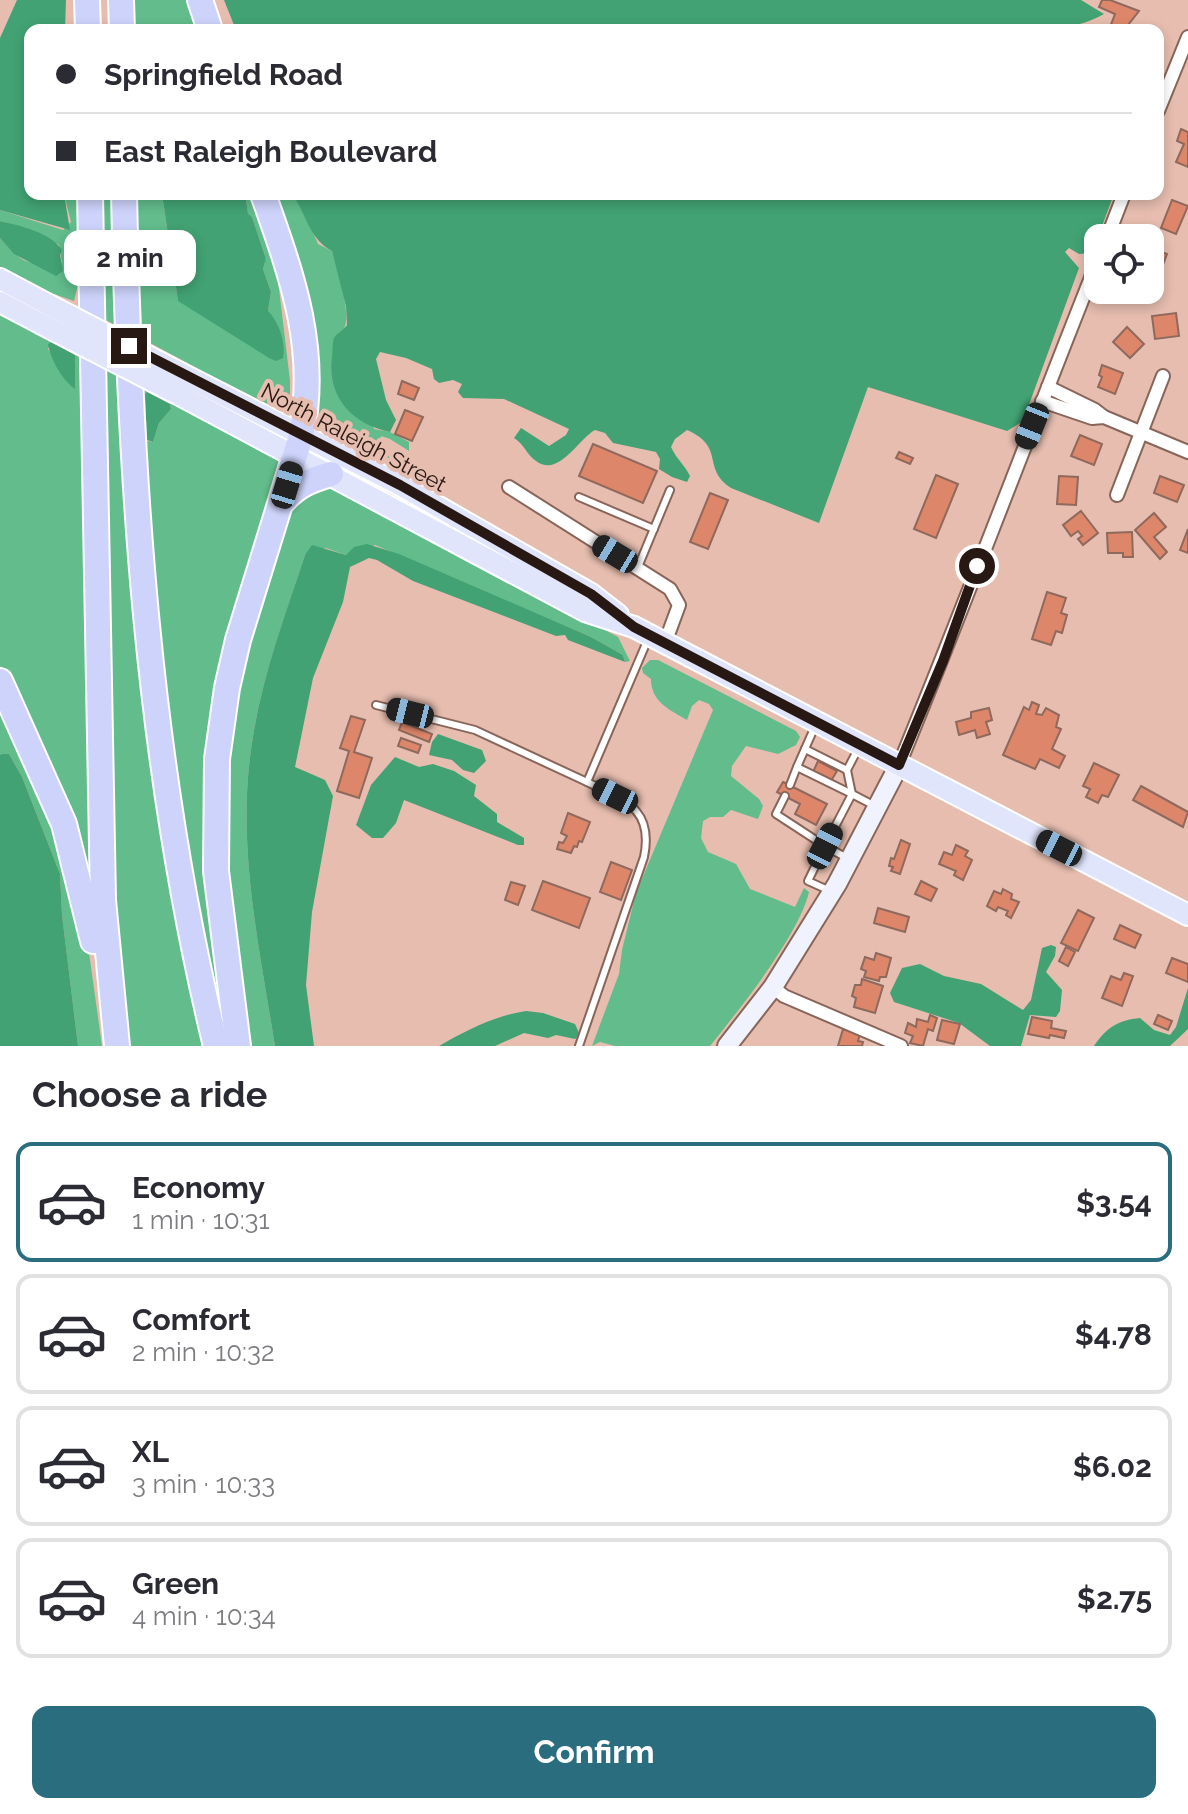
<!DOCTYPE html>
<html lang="en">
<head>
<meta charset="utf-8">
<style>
  body { margin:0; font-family:Raleway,sans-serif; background:#f7f7f7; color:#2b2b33; height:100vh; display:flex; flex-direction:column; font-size:30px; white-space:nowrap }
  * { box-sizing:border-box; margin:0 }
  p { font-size:26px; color:#7c7c81 }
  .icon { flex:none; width:44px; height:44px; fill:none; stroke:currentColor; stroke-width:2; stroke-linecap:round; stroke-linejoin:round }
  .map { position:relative; height:1046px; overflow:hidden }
  .sheet { display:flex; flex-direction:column; background:#fff; flex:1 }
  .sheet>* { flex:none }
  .guide { position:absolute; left:24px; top:24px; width:1140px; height:176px; border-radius:16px; box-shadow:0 4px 12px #0003; display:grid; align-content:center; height:176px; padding:0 32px; background:#fff }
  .buttons { position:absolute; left:1084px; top:224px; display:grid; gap:16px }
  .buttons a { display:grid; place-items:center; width:80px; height:80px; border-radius:16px; background:#fff; box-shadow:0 4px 12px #0003; font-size:40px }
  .end { position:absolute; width:36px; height:36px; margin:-18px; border:10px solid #271813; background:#fff; box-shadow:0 0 0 4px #fff }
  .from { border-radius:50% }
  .bubble { position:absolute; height:56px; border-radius:16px; background:#fff; box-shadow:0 4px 12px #0003; font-size:26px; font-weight:700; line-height:56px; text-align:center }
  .car { position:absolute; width:24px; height:48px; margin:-24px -12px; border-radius:10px; box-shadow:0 0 6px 2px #0007; background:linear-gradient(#222 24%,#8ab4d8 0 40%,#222 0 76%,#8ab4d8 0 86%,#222 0) }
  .guide b { display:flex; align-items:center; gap:28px; height:76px; font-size:30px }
  .guide b+b { border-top:2px solid #e1e1e2 }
  .guide i { width:20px; height:20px; background:#2b2b33 }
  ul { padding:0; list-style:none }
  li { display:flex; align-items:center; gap:24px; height:120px; margin:0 16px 12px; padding:0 16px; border:4px solid #e1e1e2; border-radius:16px }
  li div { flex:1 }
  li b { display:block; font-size:30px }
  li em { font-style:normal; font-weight:700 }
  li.on { border-color:#2a6d7f }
  li>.icon { width:72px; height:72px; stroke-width:1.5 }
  h2 { padding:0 32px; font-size:36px; line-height:96px }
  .cta { display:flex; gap:16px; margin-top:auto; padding:16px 32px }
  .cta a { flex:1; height:92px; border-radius:16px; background:#2a6d7f; color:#fff; font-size:32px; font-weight:700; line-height:92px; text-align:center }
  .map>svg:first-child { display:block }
</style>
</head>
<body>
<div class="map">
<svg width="1188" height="1046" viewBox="0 0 1188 1046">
  <rect width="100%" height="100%" fill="#e6bdaf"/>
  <!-- green -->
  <g fill="#62bc8c">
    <path d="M131,0H195L205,30H194L188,25L177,30H131Z"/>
    <path d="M64,194H80L83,264L74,301L42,290L0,269V238C23,264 27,266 62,263L59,245L36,232L0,221V210L63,230L71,222Z"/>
    <path d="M96,194H117L121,328L100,317Z"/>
    <path d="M133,194H162L178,301L268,311L271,292L263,269L266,259L252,217L248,213L245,194H251L278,280L290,381V406L293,419L283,413L281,402L276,400L265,405L141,338L136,306Z"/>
    <path d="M272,194H292L303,210L318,244L332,251C337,270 353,315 343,331L374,429L390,432L409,442V451L390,439L381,436L380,446L391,459C372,451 326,436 319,416C316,406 316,394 314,384Z"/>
    <path d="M0,313L51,342L48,349C60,365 58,375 75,388V355L85,360L94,921L53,782L0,666Z"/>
    <path d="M107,369L119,374C128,505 134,637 152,767C165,861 184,953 206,1046H125L114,924L106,471Z"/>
    <path d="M138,387L147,392L145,394L147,441L153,442L159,423L171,409L170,404L174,403L283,458L224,674L221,1006L218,1007L209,984L171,765Z"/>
    <path d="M326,484L338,488L618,637L630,661L625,662L623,655L591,637L375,545L346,555L326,548L305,555C285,617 261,679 252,743C236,844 259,946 275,1046H242L221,873L227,719L279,531L298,494Z"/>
    <path d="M650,660H658L796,731L800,737L796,745L778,754L746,746L732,766L731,776L759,799L763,806L758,819L731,810L723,817H710L703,821L701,838L708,852L736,864L750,889L795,907L804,888L809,892C799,935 739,1010 710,1046H615L600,1042L592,1046L619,974L622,950L636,893L713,710L709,704L699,700L692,706L687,720C670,710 651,702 651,679L643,673L642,668Z"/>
    <path d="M0,688L32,757L85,924L102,1046H78L62,915L60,874L22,777L9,754L0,755Z"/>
  </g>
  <!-- forest -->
  <g fill="#42a273">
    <path d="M17,0H66L65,30H30V194H64L70,230L0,210V38Z"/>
    <path d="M224,0H1081L1104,14C1087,23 1069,30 1051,24L1049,30H236Z"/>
    <path d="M162,194H245L248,213L252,217L266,259L263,269L271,292L268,311C279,322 286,343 283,358L276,361L269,358L178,301Z"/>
    <path d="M292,194H1114L1092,253L1079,254L1069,248L1065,252L1079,268L1023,421L1007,431L868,387L819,523L731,488C701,468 726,447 687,430L675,439L671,447C677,460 685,465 690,476L687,482L672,477L659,469L660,459L656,452L613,443L605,433L595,430C578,439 559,478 536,461C527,455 524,444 514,438L521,428L549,446L566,435L569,429L504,399L463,398L458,392L462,384L453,380L439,383L434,379L432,369L406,358L380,352L376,359L386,400L396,420L390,432C352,424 327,397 332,357C333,352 332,343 334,338C337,333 344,330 347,325L346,306L332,251C309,239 307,215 292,194Z"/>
    <path d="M0,221C20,226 50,232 62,250L60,255L63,271L56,276L14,254L0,238Z"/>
    <path d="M51,342L75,355V389C62,380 50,358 48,344Z"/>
    <path d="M147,392L170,404L171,409L159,423L153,442L147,440L145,394Z"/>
    <path d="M367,544L399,554L591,637L623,655L625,662L568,640L565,635L556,636L413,581L377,560L369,558L350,567L343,602L313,678L295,767L325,780L333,796L312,912L306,985L314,1046H275C259,946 236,844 252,743C261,679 285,616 305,555L312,545L346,555L354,547Z"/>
    <path d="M438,734L482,750L486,761L474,773L463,770L452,760L429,755L432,742Z"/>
    <path d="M2,754H9L22,777L60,874L62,915L78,1046H0V755Z"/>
    <path d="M395,757L419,767L433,764L454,771L476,785L474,796L497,814V822L524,838V845H518L404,800L396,823L383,838H372L356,825L371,785Z"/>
    <path d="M1051,945L1056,947L1055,956L1046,972L1062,990L1060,1011L1056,1017L1030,1015L1021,1046H990L959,1023L894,1002L890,993L902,968L920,964L944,976L981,984L1023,1010L1031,1000L1042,948Z"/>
    <path d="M1188,988V1029L1170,1046H1094C1106,1028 1118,1020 1140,1018L1154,1030L1170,1035L1176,1027Z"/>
    <path d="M526,1011L543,1013L575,1024L580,1035L575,1039L556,1035L548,1038L524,1033L495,1046H439C467,1030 494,1016 526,1011Z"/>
  </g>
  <!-- building -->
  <g fill="#de8669" stroke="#8e695d" stroke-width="2">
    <path d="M1102,0H1110L1139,11L1124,30H1121L1110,27L1115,14L1099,7Z"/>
    <path d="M1181,129L1188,132V167L1176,162L1184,144L1177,141Z"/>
    <path d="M1172,200L1188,206L1176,234L1161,228Z"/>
    <path d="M1154,249L1167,254L1153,291L1150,289V260Z"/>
    <path d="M1176,313L1179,336L1155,339L1152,316Z"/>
    <path d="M1127,327L1144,344L1130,358L1113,342Z"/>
    <path d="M1102,365L1123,373L1115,394L1098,387L1102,377L1099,375Z"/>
    <path d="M402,381L419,388L414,400L398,394Z"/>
    <path d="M405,410L423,417L412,441L395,434Z"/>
    <path d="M1080,435L1102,444L1094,465L1071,456Z"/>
    <path d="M593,444L657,471L643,503L579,476Z"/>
    <path d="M899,452L913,458L910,464L896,458Z"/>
    <path d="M936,475L958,484L936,538L914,529Z"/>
    <path d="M1059,476L1078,477L1076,505L1057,504Z"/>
    <path d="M1160,476L1184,485L1177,502L1154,493Z"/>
    <path d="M710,493L728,500L708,549L690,542Z"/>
    <path d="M1081,511L1098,533L1083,545L1078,539L1082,536L1078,531L1071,536L1063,525Z"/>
    <path d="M1154,513L1166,527L1154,537L1167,552L1160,559L1135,530Z"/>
    <path d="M1188,529V553L1180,550Z"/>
    <path d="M1132,532L1133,557H1123V553H1108L1107,533Z"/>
    <path d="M1047,592L1066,598L1061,613L1067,615L1062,633L1056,631L1051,645L1032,639Z"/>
    <path d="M1032,702L1039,705L1036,714L1042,715L1046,708L1059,715L1056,727L1061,729L1052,749L1065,756L1059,768L1040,759L1035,769L1003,755L1024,707L1029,710Z"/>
    <path d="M989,708L992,720L986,722L990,734L977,738L975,730L959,735L956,722L971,718V712Z"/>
    <path d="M351,716L365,720L354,752L372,758L359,798L337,791L349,751L340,748Z"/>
    <path d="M402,722L432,734L429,742L399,730Z"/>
    <path d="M401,738L421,745L418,753L398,746Z"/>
    <path d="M818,761L837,771L831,781L813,772Z"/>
    <path d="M1094,763L1119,775L1108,797L1102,795L1098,803L1086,797L1090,789L1083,786Z"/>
    <path d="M783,782L827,804L816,825L795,814L800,804L777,792Z"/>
    <path d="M1141,786L1188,812L1183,827L1133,800Z"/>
    <path d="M568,813L590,822L582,842L579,841L577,847L574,846L571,853L557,849L559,842L563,843L567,836L561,833Z"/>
    <path d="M901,840L910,844L900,874L891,871L893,867L889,866L891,858L894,859Z"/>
    <path d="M956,845L968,851L965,856L972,860L963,880L954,875L956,871L939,864L944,852L952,855Z"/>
    <path d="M611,862L632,870L621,900L600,892Z"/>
    <path d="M543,881L590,898L579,928L532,910Z"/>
    <path d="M921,881L937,889L931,901L915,894Z"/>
    <path d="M511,882L525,886L518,905L505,900Z"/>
    <path d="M1003,889L1012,894L1011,899L1019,902L1011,918L1006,915L1008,911L998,907L996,911L987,906L994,891L1001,894Z"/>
    <path d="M878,908L909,917L905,932L874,923Z"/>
    <path d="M1078,910L1094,918L1078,951L1061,943Z"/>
    <path d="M1120,925L1141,935L1135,948L1114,939Z"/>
    <path d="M1066,947L1075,952L1068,966L1059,961Z"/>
    <path d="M876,953L891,958L886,977H880L879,981L864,977L866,971L861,969L865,957L874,960Z"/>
    <path d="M1172,958L1188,964V982L1166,973Z"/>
    <path d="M1124,973L1133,976L1122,1006L1102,998L1111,976L1121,980Z"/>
    <path d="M862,979L883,986L875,1013L854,1007L856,998L852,996L855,985H861Z"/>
    <path d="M930,1015L937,1018L933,1031L928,1029L923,1046L910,1043L913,1036L905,1033L908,1023L916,1027L917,1019L928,1022Z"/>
    <path d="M1158,1015L1172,1021L1168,1030L1154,1024Z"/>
    <path d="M1032,1017L1052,1021L1051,1028L1066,1031L1064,1038L1050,1035L1049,1038L1028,1034Z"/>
    <path d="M942,1020L960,1024L954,1044L937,1040Z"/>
    <path d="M843,1029L860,1034L858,1041L863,1042L862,1046H838Z"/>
  </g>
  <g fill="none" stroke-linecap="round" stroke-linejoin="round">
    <defs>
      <g id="service">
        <path d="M579,497L654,529"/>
        <path d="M638,567L670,490"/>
        <path d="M376,705L475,730L587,782"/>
        <path d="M816,724L797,767L852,794"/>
        <path d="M805,749L847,770L859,747"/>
        <path d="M847,770L852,794"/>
        <path d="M790,785L797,767"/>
        <path d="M785,796L776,814L825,846L852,794L875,806"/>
        <path d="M828,890L808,881L825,846L847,858"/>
        <path d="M579,1046L644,857C654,808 624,800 587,782L648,639"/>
      </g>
      <g id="minor">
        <path d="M1158,111L1188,37"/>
        <path d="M1107,238L1124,194"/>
        <path d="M1048,387L1095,410L1104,417"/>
        <path d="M1042,401L1092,418L1104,417L1188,452"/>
        <path d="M509,487L670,589L679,605L665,643"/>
        <path d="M1117,495L1163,376"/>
        <path d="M899,765C968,597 1031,428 1098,260"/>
        <path d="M773,987L784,996L901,1046"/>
      </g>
      <path id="secondary" d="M727,1046L773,987L837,884L899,765"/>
      <g id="primary">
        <path d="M0,279L49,305"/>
        <path d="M0,302L40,323"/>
        <path d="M182,374L400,485L591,594L618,615"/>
        <path d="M174,392L585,611L634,627L1188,915"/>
      </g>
      <g id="motorway">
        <path d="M87,0L88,30"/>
        <path d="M121,0L122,30"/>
        <path d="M200,0L210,30"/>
        <path d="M90,194L103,900L117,1046"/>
        <path d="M124,194C130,480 148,767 216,1046"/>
        <path d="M283,501C298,485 310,480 331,474"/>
        <path d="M0,681L64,824L93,941"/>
        <path d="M238,1046L216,871L217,759L227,688L238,640L301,436C319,349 292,276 263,194"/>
      </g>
    </defs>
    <!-- service casing -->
    <use href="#service" stroke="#896559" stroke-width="10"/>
    <!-- minor casing -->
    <use href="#minor" stroke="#896559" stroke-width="16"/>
    <!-- secondary casing -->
    <use href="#secondary" stroke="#896559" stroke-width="22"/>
    <!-- primary casing -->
    <use href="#primary" stroke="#fff" stroke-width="24"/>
    <!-- motorway casing -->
    <use href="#motorway" stroke="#fff" stroke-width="28"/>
    <!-- service -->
    <use href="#service" stroke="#fff" stroke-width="6"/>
    <!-- minor -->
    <use href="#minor" stroke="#fff" stroke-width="12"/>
    <!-- secondary -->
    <use href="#secondary" stroke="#f0f2fe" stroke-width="18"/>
    <!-- primary -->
    <use href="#primary" stroke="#e1e5fc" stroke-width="20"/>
    <!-- motorway -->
    <use href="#motorway" stroke="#cdd3fa" stroke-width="24"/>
    <defs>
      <g id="primary-bridge">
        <path d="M49,305L182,374"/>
        <path d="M40,323L174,392"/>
      </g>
    </defs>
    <!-- primary-bridge casing -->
    <use href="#primary-bridge" stroke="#fff" stroke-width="24" stroke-linecap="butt"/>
    <!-- primary-bridge -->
    <use href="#primary-bridge" stroke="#e1e5fc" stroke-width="20"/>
  </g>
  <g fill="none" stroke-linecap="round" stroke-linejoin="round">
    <!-- route -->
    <path stroke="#271813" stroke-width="10" d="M129,346L400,485L591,594L634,627L899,765L943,661L977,566"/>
  </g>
  <g text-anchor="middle" stroke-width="8" stroke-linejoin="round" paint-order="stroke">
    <!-- street labels -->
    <g font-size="22" fill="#271813" stroke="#e6bdaf">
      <text transform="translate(354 437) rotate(28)" y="8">North Raleigh Street</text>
    </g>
  </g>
</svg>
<div class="buttons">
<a><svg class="icon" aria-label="locate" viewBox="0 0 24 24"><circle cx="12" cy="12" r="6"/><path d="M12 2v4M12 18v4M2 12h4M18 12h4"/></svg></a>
</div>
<i class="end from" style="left:977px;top:566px"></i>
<i class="end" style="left:129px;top:346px"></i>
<div class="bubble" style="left:64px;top:230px;width:132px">2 min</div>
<i class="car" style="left:1032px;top:426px;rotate:202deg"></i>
<i class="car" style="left:287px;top:485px;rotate:17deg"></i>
<i class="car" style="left:615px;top:554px;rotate:301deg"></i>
<i class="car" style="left:410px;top:713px;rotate:284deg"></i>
<i class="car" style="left:615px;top:796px;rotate:296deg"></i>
<i class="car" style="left:825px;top:846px;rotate:27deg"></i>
<i class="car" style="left:1059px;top:848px;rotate:297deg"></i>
<div class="guide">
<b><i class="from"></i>Springfield Road</b>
<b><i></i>East Raleigh Boulevard</b>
</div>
</div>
<section class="sheet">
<h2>Choose a ride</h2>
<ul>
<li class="on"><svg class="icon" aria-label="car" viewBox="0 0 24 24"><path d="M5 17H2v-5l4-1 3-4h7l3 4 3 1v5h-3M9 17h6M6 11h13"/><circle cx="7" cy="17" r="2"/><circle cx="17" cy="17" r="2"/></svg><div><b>Economy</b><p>1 min · 10:31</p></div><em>$3.54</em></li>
<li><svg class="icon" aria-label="car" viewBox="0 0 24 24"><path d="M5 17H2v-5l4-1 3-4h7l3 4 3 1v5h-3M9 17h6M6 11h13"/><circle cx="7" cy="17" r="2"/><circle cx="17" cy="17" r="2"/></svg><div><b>Comfort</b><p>2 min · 10:32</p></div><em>$4.78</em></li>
<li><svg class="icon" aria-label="car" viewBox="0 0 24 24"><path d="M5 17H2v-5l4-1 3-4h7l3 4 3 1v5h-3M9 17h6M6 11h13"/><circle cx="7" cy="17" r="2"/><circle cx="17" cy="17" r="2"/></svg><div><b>XL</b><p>3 min · 10:33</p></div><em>$6.02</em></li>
<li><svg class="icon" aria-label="car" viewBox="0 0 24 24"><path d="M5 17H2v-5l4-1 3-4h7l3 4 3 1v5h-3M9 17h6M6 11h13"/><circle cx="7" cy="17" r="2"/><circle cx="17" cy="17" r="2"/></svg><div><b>Green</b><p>4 min · 10:34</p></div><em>$2.75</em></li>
</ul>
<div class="cta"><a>Confirm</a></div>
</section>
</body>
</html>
